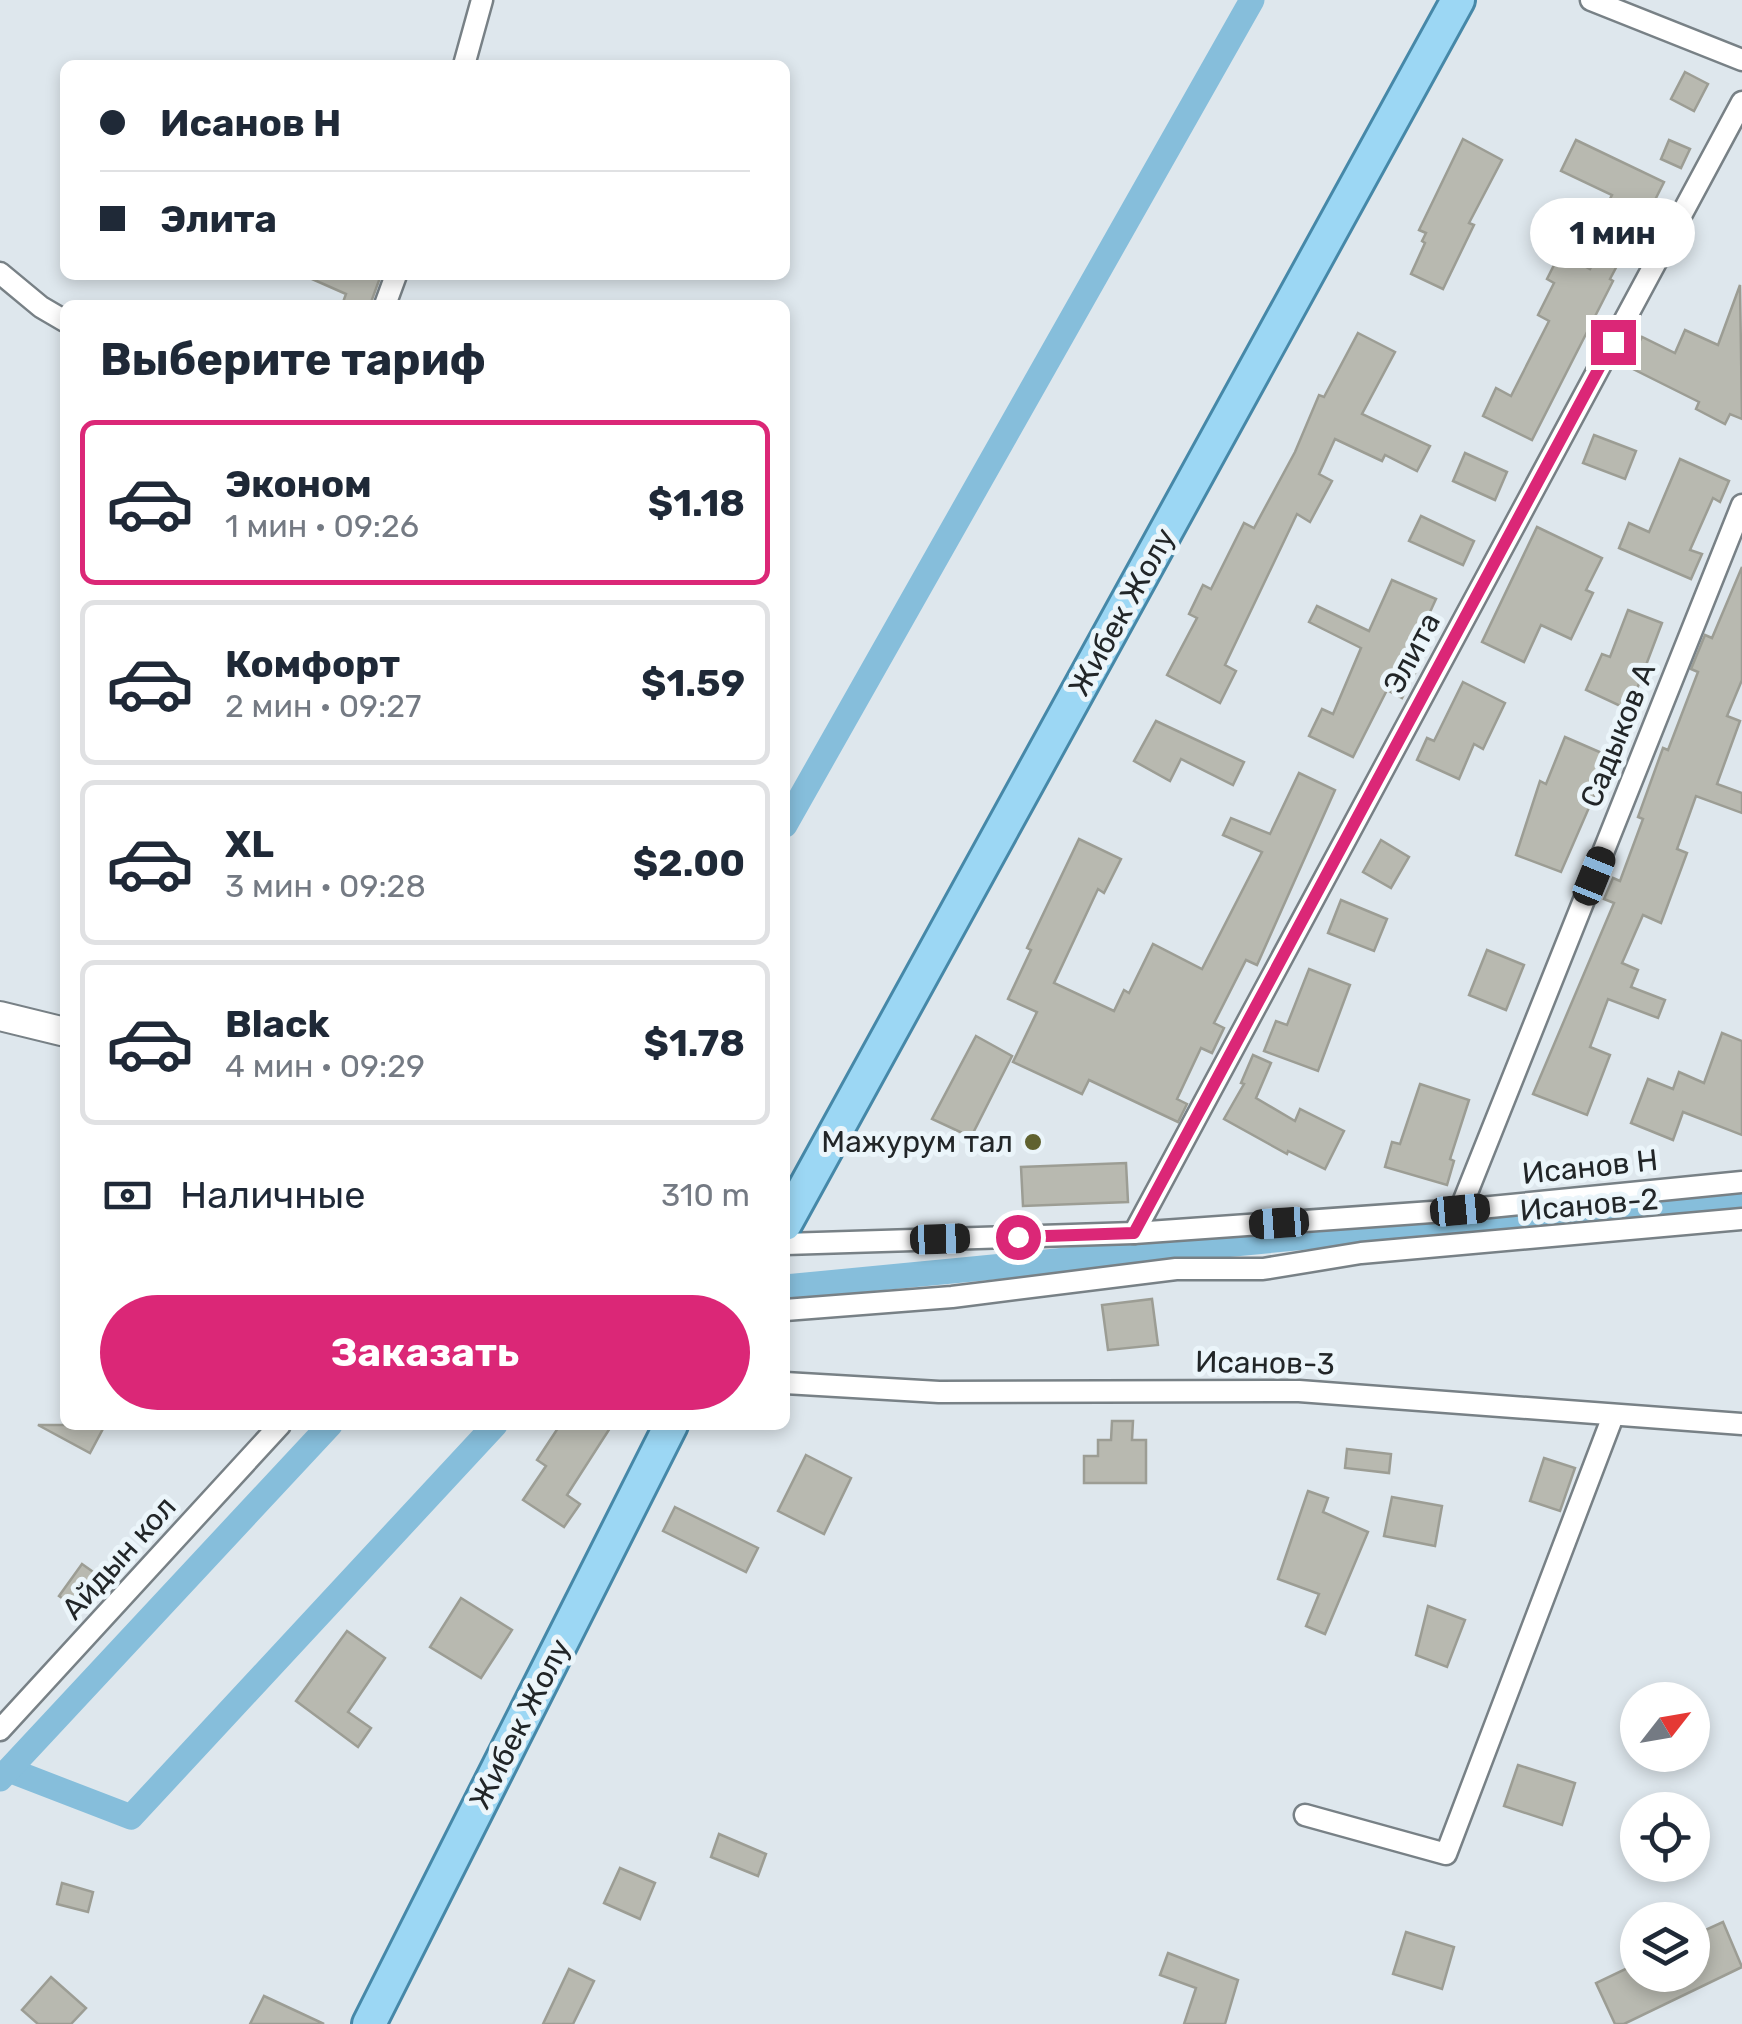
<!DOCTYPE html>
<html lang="ru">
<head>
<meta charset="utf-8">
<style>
  body { margin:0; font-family:Rubik,sans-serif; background:#f2f2f3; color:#1f2937; height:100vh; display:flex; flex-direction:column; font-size:38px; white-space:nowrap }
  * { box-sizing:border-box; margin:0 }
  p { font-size:32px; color:#747a83 }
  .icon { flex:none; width:55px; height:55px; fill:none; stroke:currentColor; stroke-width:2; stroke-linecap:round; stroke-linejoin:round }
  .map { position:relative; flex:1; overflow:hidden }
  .drawer { position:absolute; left:60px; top:300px; width:730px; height:1130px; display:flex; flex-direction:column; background:#fff; border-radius:15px; box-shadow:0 5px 15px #0003 }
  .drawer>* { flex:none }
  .guide { position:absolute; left:60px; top:60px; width:730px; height:220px; border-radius:15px; box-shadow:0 5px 15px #0003; display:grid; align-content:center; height:220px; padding:0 40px; background:#fff }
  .needle { width:65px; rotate:59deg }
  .fabs { position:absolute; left:1620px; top:1682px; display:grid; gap:20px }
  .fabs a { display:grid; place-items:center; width:90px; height:90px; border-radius:50%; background:#fff; box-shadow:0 5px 15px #0003; font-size:50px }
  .end { position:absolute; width:45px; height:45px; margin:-22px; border:12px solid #db2777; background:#fff; box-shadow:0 0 0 5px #fff }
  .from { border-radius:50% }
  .bubble { position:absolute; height:70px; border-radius:35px; background:#fff; box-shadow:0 5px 15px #0003; font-size:32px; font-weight:700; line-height:70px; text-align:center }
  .car { position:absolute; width:30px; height:60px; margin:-30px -15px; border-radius:12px; box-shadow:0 0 8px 2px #0007; background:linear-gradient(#222 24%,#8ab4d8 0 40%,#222 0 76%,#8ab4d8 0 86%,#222 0) }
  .guide b { display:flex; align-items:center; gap:35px; height:95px; font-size:38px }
  .guide b+b { border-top:2px solid #e0e1e3 }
  .guide i { width:25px; height:25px; background:#1f2937 }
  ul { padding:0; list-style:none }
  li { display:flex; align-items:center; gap:30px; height:165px; margin:0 20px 15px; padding:0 20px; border:5px solid #e0e1e3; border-radius:15px }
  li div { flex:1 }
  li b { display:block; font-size:38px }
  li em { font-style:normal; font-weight:700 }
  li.current { border-color:#db2777 }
  li>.icon { width:90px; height:90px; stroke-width:1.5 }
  h2 { padding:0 40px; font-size:45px; line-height:120px }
  .pay { display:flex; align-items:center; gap:25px; height:110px; padding:0 40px; font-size:38px }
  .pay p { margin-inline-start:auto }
  .primary-button { display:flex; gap:20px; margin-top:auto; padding:20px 40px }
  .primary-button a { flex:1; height:115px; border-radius:60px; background:#db2777; color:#fff; font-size:40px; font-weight:700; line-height:115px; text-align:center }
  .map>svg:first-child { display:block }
</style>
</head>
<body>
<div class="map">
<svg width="1742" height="2024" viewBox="0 0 1742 2024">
  <rect width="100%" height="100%" fill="#dee7ed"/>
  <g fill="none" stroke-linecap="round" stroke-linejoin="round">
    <!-- canal -->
    <g stroke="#86bedb" stroke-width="25">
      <path d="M785,825L1252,0"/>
      <path d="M785,1287L1359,1232L1742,1201"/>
      <path d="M9,1770L131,1817L495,1425"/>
      <path d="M0,1779L330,1425"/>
    </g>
  </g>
  <!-- building -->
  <g fill="#b8b9b0" stroke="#9c9d94" stroke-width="2.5">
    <path d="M1685,72L1708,84L1694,111L1671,99Z"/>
    <path d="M1463,139L1502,160L1469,223L1474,225L1443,289L1411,274L1425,243L1422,241L1426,233L1419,230Z"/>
    <path d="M1576,140L1664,182L1646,218L1650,220L1634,250L1627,247L1610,279L1613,281L1532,440L1483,416L1496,388L1511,396L1549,321L1538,315L1554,283L1547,279L1560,253L1590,269L1608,236L1594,229L1612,195L1561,171Z"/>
    <path d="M1669,140L1690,149L1681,168L1661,159Z"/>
    <path d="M303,275H381L370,305H342L346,294Z"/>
    <path d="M1740,285L1742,419L1730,414L1725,424L1696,409L1699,402L1627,366L1642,337L1675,353L1685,330L1718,345Z"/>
    <path d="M1358,333L1395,352L1362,414L1430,446L1417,471L1385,455L1382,461L1335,439L1319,474L1332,481L1310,522L1297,514L1225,665L1236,671L1220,703L1167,675L1197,618L1189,614L1203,585L1211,589L1244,523L1254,528L1295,452L1319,395L1324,397Z"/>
    <path d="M1594,435L1636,451L1625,479L1583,463Z"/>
    <path d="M1465,453L1507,472L1495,500L1453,481Z"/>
    <path d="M1680,459L1729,481L1720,502L1713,498L1690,550L1702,554L1691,579L1619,548L1629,523L1649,532Z"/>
    <path d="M1421,516L1474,541L1463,565L1409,541Z"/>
    <path d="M1537,527L1602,558L1586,590L1593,593L1571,639L1541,625L1524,662L1482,642Z"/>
    <path d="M1742,567V680L1727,716L1740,721L1717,784L1742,793V813L1696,796L1677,849L1687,853L1661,923L1643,915L1622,963L1638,970L1631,987L1665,1000L1658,1018L1608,999L1590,1047L1610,1055L1587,1115L1533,1094L1614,903L1604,899L1613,878L1620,881L1643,819L1638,817L1663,748L1668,750L1698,672L1691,669L1705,635L1712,638Z"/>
    <path d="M1392,580L1436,599L1414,647L1418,649L1408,670L1415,673L1402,698L1387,690L1353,757L1309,736L1322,709L1333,714L1361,648L1309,622L1317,606L1369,631Z"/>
    <path d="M1628,610L1662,623L1629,710L1586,690L1602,654L1610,657Z"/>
    <path d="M1463,682L1505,703L1483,749L1474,744L1459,779L1417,760L1427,738L1434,741Z"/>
    <path d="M1156,721L1244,762L1233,785L1181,759L1170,781L1134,761Z"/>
    <path d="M1565,737L1611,757L1561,872L1516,855L1540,781L1546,784Z"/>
    <path d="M1299,773L1335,790L1257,965L1246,960L1214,1023L1224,1028L1212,1053L1201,1048L1177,1099L1187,1104L1178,1122L1089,1080L1082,1094L1013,1062L1037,1012L1008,999L1031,950L1027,948L1079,839L1121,859L1104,893L1098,889L1054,983L1114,1011L1124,990L1129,993L1153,944L1202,969L1262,852L1223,835L1231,818L1270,834Z"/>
    <path d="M1381,840L1409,857L1391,888L1363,872Z"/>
    <path d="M1341,900L1387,919L1374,951L1328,933Z"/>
    <path d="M1487,950L1524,965L1506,1010L1469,995Z"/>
    <path d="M1309,969L1350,985L1318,1071L1264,1051L1276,1021L1287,1025Z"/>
    <path d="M1722,1033L1742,1041V1135L1683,1112L1673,1140L1631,1123L1648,1079L1673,1089L1679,1072L1704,1083Z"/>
    <path d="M976,1036L1012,1056L971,1137L932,1119Z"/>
    <path d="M1253,1055L1271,1063L1256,1098L1295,1121L1300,1109L1344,1131L1325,1169L1288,1151L1287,1154L1224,1119L1244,1084L1241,1083Z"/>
    <path d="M1420,1084L1469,1100L1450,1159L1454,1161L1447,1185L1385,1167L1392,1142L1400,1144Z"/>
    <path d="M1126,1163L1128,1202L1023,1206L1021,1167Z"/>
    <path d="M1152,1299L1158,1345L1108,1350L1102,1305Z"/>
    <path d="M1112,1421H1133L1132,1440H1146V1483H1084V1456H1098V1440H1111Z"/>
    <path d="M38,1425H105L90,1453Z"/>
    <path d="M560,1425H612L567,1495L580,1504L564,1527L523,1500L546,1466L537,1460Z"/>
    <path d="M1347,1449L1391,1454L1389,1473L1345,1468Z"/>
    <path d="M806,1455L851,1478L824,1534L778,1511Z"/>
    <path d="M1544,1458L1575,1468L1560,1511L1530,1501Z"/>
    <path d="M1308,1491L1328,1498L1323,1512L1368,1532L1325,1634L1306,1626L1319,1594L1278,1579Z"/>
    <path d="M1392,1497L1442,1506L1435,1546L1384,1536Z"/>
    <path d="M675,1507L758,1548L746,1572L663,1531Z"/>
    <path d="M82,1564L99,1576L76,1608L59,1596Z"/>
    <path d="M461,1598L512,1630L481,1678L430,1647Z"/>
    <path d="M1428,1606L1465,1620L1447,1667L1416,1655Z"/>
    <path d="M347,1631L385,1658L348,1712L371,1728L358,1747L296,1701Z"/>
    <path d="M1518,1765L1575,1783L1562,1825L1504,1806Z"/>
    <path d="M719,1834L766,1854L758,1876L711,1857Z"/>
    <path d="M620,1868L655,1883L640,1919L604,1903Z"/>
    <path d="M62,1883L93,1892L88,1912L57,1904Z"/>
    <path d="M1723,1922L1742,1967L1624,2024H1615L1596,1983L1638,1963V1975H1692V1936Z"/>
    <path d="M1406,1932L1454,1947L1442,1989L1393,1974Z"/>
    <path d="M1168,1953L1238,1980L1225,2024H1184L1196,1988L1160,1975Z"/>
    <path d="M569,1969L594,1981L573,2024H543Z"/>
    <path d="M51,1977L86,2008L71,2024H38L22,2010Z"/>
    <path d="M264,1996L324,2024H250Z"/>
  </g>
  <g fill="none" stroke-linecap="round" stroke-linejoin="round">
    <defs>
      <g id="street">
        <path d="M1591,0L1742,60"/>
        <path d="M464,65L482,0"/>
        <path d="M0,273L41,307L65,321"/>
        <path d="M385,305L396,275"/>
        <path d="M1460,1210L1742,505"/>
        <path d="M1134,1233L1742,102"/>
        <path d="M785,1244L1134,1233L1460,1210L1742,1182"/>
        <path d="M785,1310L952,1297L1176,1269H1263L1361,1253L1742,1219"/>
        <path d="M785,1383L939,1392L1299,1391L1742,1424"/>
        <path d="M0,1730L280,1425"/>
        <path d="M1305,1815L1446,1854L1613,1416"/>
      </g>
      <path id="secondary" d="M0,1016L65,1032"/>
      <g id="primary">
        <path d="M785,1224L1458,0"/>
        <path d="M369,2024L671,1425"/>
      </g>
    </defs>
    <!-- street casing -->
    <use href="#street" stroke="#788186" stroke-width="25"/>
    <!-- secondary casing -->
    <use href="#secondary" stroke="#788186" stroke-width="32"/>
    <!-- primary casing -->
    <use href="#primary" stroke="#4688a8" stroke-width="38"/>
    <!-- street -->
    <use href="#street" stroke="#fff" stroke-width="20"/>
    <!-- secondary -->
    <use href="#secondary" stroke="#fff" stroke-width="28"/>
    <!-- primary -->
    <use href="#primary" stroke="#9cd7f4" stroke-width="32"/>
  </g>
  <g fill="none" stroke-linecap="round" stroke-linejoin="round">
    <!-- route -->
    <path stroke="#db2777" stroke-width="12" d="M1018,1237L1134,1233L1613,342"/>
  </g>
  <!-- markers -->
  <circle fill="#60622f" stroke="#ebf5fa" stroke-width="4" cx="1033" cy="1142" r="10"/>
  <g text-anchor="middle" stroke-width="10" stroke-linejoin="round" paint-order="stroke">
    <!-- street labels -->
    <g font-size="30" fill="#222628" stroke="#ebf5fa">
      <text transform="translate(1122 612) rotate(-61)" y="10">Жибек Жолу</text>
      <text transform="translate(1412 653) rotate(-62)" y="10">Элита</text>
      <text transform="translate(1618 735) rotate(-68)" y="10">Садыков А</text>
      <text transform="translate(1590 1167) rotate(-6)" y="10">Исанов Н</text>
      <text transform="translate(1589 1205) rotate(-5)" y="10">Исанов-2</text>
      <text transform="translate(1265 1363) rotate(1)" y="10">Исанов-3</text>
      <text transform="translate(119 1558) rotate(-48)" y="10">Айдын кол</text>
      <text transform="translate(520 1724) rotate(-63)" y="10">Жибек Жолу</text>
    </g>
    <!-- poi labels -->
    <g font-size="30" fill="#222628" stroke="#ebf5fa" text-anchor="end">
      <text x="1013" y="1152">Мажурум тал</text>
    </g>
  </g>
</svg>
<div class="fabs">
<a><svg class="needle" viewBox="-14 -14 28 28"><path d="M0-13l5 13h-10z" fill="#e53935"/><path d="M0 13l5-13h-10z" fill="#747a83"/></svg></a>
<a><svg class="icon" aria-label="locate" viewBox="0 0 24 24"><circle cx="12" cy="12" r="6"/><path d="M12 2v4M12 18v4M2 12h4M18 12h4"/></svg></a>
<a><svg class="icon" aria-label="layers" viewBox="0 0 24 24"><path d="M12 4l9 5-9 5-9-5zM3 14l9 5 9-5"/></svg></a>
</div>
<i class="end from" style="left:1018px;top:1237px"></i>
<i class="end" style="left:1613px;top:342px"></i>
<div class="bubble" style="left:1530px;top:198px;width:165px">1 мин</div>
<i class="car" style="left:1594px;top:876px;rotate:22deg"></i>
<i class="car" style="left:1460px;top:1210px;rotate:85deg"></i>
<i class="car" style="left:1279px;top:1223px;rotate:266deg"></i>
<i class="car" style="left:940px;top:1239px;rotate:88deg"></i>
<div class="guide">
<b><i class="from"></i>Исанов Н</b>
<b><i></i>Элита</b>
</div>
<section class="drawer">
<h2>Выберите тариф</h2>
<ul>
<li class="current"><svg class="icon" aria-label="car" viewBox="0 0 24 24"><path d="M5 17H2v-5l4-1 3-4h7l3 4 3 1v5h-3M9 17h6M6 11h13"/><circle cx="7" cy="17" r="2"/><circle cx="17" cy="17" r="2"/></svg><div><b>Эконом</b><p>1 мин · 09:26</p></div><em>$1.18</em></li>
<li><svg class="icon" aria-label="car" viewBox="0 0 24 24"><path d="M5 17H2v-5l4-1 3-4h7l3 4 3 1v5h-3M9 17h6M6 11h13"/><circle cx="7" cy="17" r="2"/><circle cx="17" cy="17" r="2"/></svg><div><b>Комфорт</b><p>2 мин · 09:27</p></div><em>$1.59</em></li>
<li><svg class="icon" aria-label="car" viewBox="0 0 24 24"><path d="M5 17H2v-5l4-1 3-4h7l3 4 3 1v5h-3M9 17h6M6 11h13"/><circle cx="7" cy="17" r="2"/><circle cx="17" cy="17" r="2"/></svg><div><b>XL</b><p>3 мин · 09:28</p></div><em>$2.00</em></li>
<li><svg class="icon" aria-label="car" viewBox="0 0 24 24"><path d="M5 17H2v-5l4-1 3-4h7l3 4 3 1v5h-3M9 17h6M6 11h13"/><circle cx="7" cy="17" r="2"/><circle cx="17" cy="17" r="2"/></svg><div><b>Black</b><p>4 мин · 09:29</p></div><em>$1.78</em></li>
</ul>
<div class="pay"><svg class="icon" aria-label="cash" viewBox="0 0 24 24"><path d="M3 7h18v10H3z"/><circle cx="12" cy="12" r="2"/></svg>Наличные<p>310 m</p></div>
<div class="primary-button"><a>Заказать</a></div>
</section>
</div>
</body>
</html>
